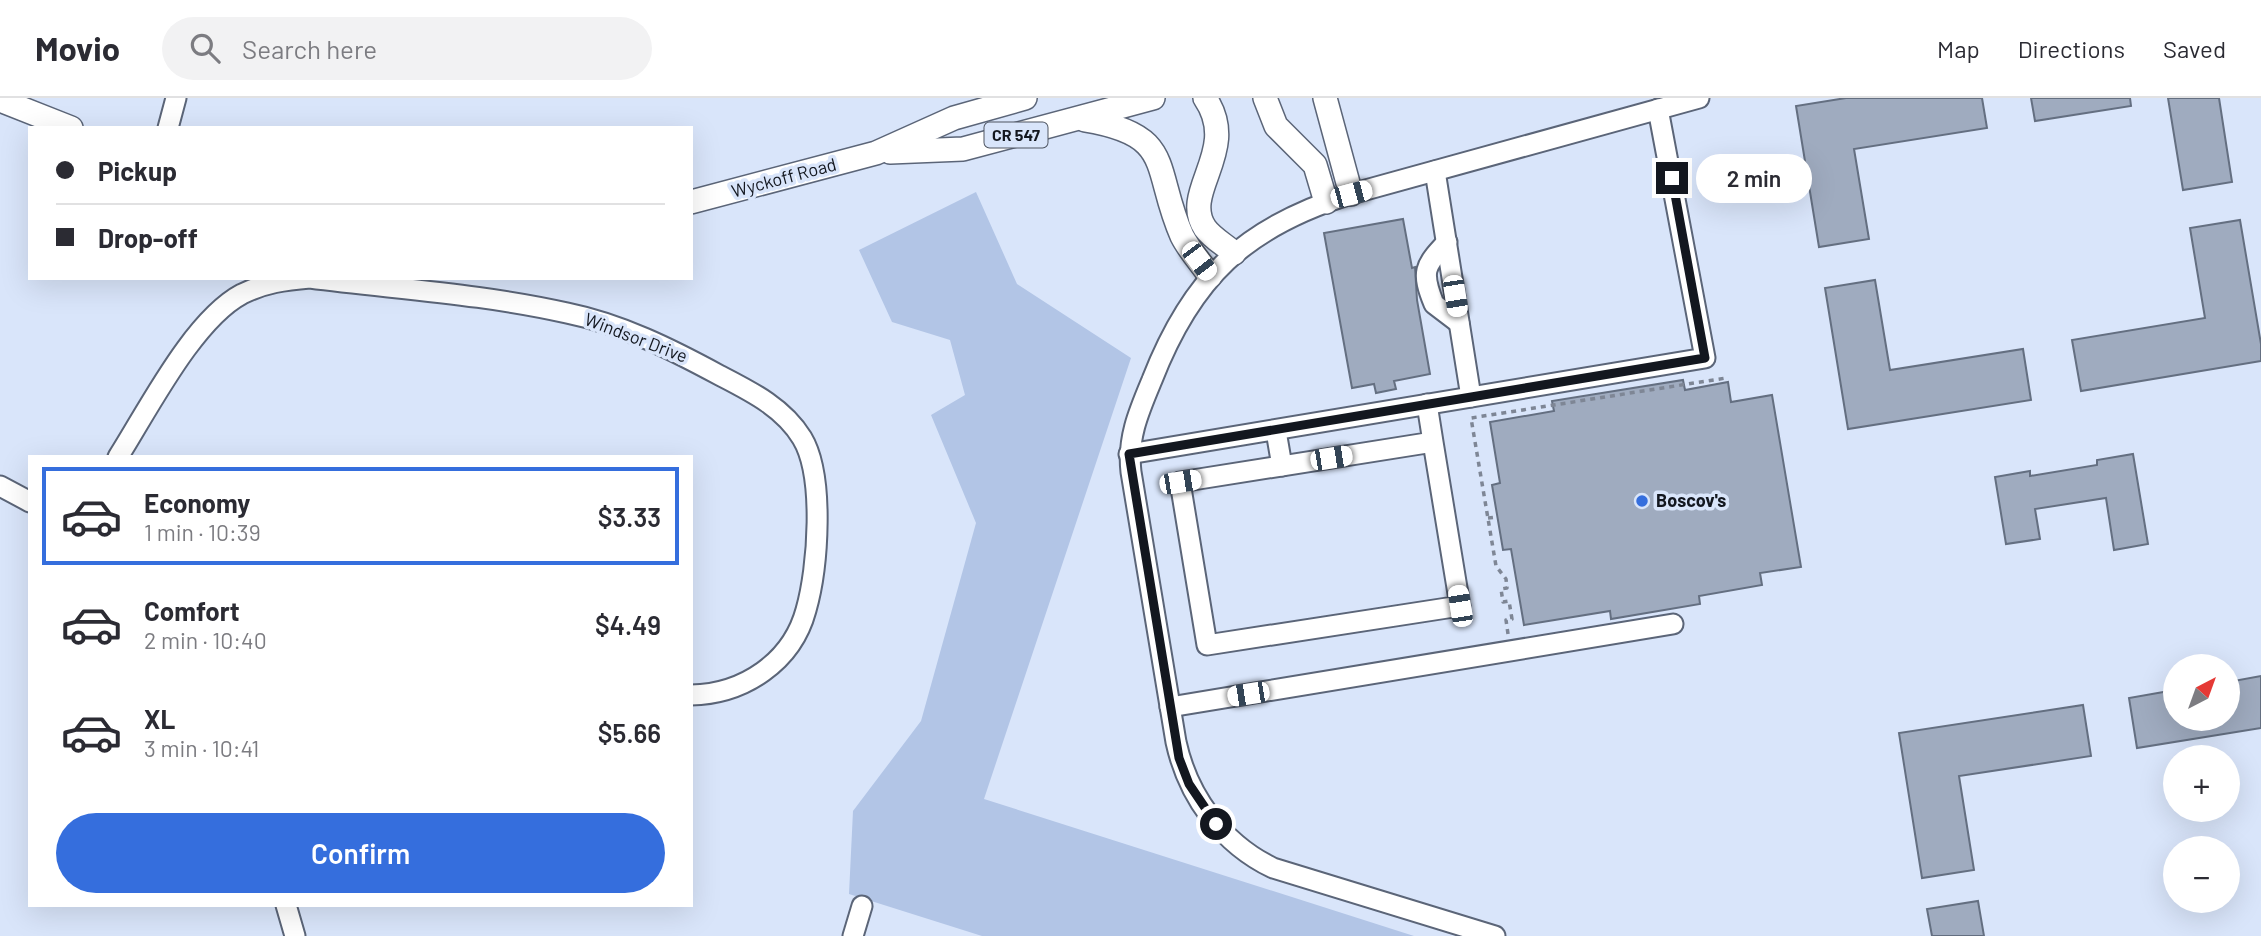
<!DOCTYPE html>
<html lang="en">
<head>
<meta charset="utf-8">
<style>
  body { margin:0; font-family:Barlow,sans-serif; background:#f2f2f3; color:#2b2b33; height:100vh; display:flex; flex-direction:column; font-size:26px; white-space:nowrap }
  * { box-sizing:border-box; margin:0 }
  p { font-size:23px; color:#7c7c81 }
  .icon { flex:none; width:38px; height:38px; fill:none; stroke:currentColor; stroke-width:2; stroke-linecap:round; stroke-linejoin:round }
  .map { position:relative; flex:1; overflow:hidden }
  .drawer { position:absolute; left:28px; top:357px; width:665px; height:452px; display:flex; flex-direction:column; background:#fff; border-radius:0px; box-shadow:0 7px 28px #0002 }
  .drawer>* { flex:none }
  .banner { position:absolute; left:28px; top:28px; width:665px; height:154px; border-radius:0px; box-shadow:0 7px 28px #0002; display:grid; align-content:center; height:154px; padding:0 28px; background:#fff }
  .needle { width:46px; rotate:41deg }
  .fabs { position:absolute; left:2163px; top:556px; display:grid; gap:14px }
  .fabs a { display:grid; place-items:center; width:77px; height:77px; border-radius:50%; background:#fff; box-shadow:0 7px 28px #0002; font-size:35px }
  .end { position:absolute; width:32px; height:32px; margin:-16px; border:9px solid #13171f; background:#fff; box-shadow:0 0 0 4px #fff }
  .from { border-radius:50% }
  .bubble { position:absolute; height:49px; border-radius:24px; background:#fff; box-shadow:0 7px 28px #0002; font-size:23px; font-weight:600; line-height:49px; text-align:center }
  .car { position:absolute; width:21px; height:42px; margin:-21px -10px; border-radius:9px; box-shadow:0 0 5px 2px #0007; background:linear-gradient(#fff 24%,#345 0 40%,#fff 0 76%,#345 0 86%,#fff 0) }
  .banner b { display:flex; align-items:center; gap:24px; height:66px; font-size:26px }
  .banner b+b { border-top:2px solid #e1e1e2 }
  .banner i { width:18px; height:18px; background:#2b2b33 }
  ul { padding:12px 0 0; list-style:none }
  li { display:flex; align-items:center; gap:21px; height:98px; margin:0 14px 10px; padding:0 14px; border:4px solid transparent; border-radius:0px }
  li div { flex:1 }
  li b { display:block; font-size:26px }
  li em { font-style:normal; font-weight:600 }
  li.selected { border-color:#356edd }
  li>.icon { width:63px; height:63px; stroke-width:1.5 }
  .primary-button { display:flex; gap:14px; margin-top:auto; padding:14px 28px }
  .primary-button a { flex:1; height:80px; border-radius:42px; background:#356edd; color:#fff; font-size:28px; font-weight:600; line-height:80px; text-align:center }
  header { display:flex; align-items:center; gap:42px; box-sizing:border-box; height:98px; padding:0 35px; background:#fff; border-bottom:2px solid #e1e1e2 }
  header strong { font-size:33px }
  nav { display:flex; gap:38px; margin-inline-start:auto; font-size:24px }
  .search { width:490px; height:63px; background:#f2f2f3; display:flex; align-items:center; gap:18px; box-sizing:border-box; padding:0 24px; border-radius:38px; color:#7c7c81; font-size:26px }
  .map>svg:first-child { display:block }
</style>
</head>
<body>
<header>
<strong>Movio</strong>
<div class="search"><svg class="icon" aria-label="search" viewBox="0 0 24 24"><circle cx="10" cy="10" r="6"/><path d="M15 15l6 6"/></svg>Search here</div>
<nav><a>Map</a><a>Directions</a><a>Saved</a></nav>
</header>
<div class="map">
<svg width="2261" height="838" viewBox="0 0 2261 838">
  <rect width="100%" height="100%" fill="#d9e5fa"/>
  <!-- green -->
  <path fill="#b2c5e6" d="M976,94L1017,186L1131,260L984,701L1414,838H982L849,796L853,713L921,623L976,425L931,317L965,297L950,242L892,224L859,152Z"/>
  <!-- building -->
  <g fill="#9fabbf" stroke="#646f81" stroke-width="2">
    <path d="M1846,0H1982L1987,30L1854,51L1869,141L1819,149L1796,8Z"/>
    <path d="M2031,0H2130L2131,8L2035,23Z"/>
    <path d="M2168,0H2219L2232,84L2183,92Z"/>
    <path d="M1403,121L1412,170L1415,169L1417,202L1430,276L1394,283L1396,291L1376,295L1374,286L1352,290L1324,135Z"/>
    <path d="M2240,122L2261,246V263L2081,293L2072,242L2205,220L2190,130Z"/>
    <path d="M1875,182L1890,272L2023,251L2031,302L1848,331L1825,190Z"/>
    <path d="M1683,282L1685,292L1728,284L1731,304L1772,297L1801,469L1760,475L1762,487L1699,498L1700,506L1611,521L1610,513L1524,527L1511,451L1503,452L1492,387L1500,385L1490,324L1554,313L1552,303Z"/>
    <path d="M2133,356L2148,446L2114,452L2106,400L2035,411L2040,441L2006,446L1995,379L2030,373V378L2097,367V362Z"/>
    <path d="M2261,578V630L2137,650L2129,600L2175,592V621H2228V584Z"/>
    <path d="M2083,607L2091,658L1959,678L1974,772L1922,780L1899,635Z"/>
    <path d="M1978,803L1984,838H1932L1927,811Z"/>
  </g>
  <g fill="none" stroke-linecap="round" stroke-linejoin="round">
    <defs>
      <g id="minor">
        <path d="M168,30L176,0"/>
        <path d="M1435,73L1471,299"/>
        <path d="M1447,144C1424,168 1421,174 1434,206L1459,225"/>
        <path d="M1427,306L1433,344L1460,508L1207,547L1180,384L1433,344"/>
        <path d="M1276,333L1282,368"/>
        <path d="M1129,356L1705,260L1658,11"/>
        <path d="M118,359C148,312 193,222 242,196C264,185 285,182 310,180C395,191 483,196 567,215C621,226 671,251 719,277C750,293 783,309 802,340C825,378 818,470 806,512C792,564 744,596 691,597"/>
        <path d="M0,388L30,404"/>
        <path d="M1170,609L1673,526"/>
        <path d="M286,807L295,838"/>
        <path d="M853,838L862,808"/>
        <path d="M1495,838L1273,770C1223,746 1188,699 1176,644L1131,374C1127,340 1139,313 1152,282C1192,179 1245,129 1351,96L1699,0"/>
      </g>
      <g id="major">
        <path d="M1205,0C1241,53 1180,93 1205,130C1212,140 1225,147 1234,155"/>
        <path d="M1265,0L1276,28L1315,67L1326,104"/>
        <path d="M1325,0L1351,96"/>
        <path d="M0,2L71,30"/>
        <path d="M1085,22C1176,37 1152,70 1182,138C1189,152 1201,165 1210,178"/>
        <path d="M890,54L963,51L1153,0"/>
        <path d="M691,104L876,55L954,20L1025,0"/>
      </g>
    </defs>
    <!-- minor casing -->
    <use href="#minor" stroke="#5b6578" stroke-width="23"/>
    <!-- major casing -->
    <use href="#major" stroke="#5b6578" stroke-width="26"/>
    <!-- path -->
    <g stroke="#7e8695" stroke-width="3.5" stroke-dasharray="5 5" stroke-linecap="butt">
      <path d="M1488,420L1497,419"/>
      <path d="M1508,536L1506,522L1512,521L1509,503L1503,504L1501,491L1507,490L1506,481L1496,468L1471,320L1726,280"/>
    </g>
    <!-- minor -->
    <use href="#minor" stroke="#fff" stroke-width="19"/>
    <!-- major -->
    <use href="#major" stroke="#fff" stroke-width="23"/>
  </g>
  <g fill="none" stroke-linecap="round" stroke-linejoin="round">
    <!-- route -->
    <path stroke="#13171f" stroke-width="9" d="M1216,726L1189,686L1179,660L1129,356L1705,260L1672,80"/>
  </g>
  <!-- markers -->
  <circle fill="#356edd" stroke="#d9e5fa" stroke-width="2.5" cx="1642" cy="403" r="7"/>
  <g text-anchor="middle" stroke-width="7" stroke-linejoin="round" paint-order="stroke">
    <!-- shield labels -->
    <rect fill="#d9e5fa" stroke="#4e5561" stroke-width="2" x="984.5" y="24.5" width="63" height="25" rx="5"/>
    <g font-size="16" font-weight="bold" fill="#13171f">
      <text x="1016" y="43">CR 547</text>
    </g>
    <!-- street labels -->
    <g font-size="18" fill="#13171f" stroke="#d9e5fa">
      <text transform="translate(784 80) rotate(-15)" y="6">Wyckoff Road</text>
      <text transform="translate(636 240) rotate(21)" y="6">Windsor Drive</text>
    </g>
    <!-- poi labels -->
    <g font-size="18" font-weight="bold" fill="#13171f" stroke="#d9e5fa" text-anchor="start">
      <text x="1656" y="409">Boscov's</text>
    </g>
  </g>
</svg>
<div class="fabs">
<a><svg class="needle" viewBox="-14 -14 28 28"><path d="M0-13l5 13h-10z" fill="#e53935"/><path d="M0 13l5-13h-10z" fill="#7c7c81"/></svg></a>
<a>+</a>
<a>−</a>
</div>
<i class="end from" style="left:1216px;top:726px"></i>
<i class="end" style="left:1672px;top:80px"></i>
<div class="bubble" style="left:1696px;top:56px;width:116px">2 min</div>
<i class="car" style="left:1351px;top:96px;rotate:75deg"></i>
<i class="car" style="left:1199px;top:163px;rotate:143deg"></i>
<i class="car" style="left:1455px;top:198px;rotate:171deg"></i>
<i class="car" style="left:1331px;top:360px;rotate:81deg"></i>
<i class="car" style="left:1180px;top:384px;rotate:81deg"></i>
<i class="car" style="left:1460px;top:508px;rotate:351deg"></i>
<i class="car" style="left:1248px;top:596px;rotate:261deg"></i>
<div class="banner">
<b><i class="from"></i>Pickup</b>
<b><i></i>Drop-off</b>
</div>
<section class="drawer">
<ul>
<li class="selected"><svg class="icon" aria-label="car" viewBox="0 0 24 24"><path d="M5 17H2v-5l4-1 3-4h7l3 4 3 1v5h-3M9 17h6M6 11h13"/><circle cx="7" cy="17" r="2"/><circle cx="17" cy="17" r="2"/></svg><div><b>Economy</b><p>1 min · 10:39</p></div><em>$3.33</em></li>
<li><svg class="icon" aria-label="car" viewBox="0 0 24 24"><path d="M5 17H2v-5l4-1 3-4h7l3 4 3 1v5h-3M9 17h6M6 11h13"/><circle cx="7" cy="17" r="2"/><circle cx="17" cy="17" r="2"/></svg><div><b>Comfort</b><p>2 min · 10:40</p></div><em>$4.49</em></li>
<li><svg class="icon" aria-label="car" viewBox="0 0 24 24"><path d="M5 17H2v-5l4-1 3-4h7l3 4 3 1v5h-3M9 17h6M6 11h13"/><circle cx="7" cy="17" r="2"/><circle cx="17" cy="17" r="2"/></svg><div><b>XL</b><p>3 min · 10:41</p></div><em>$5.66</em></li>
</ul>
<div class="primary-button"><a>Confirm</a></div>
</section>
</div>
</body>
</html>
